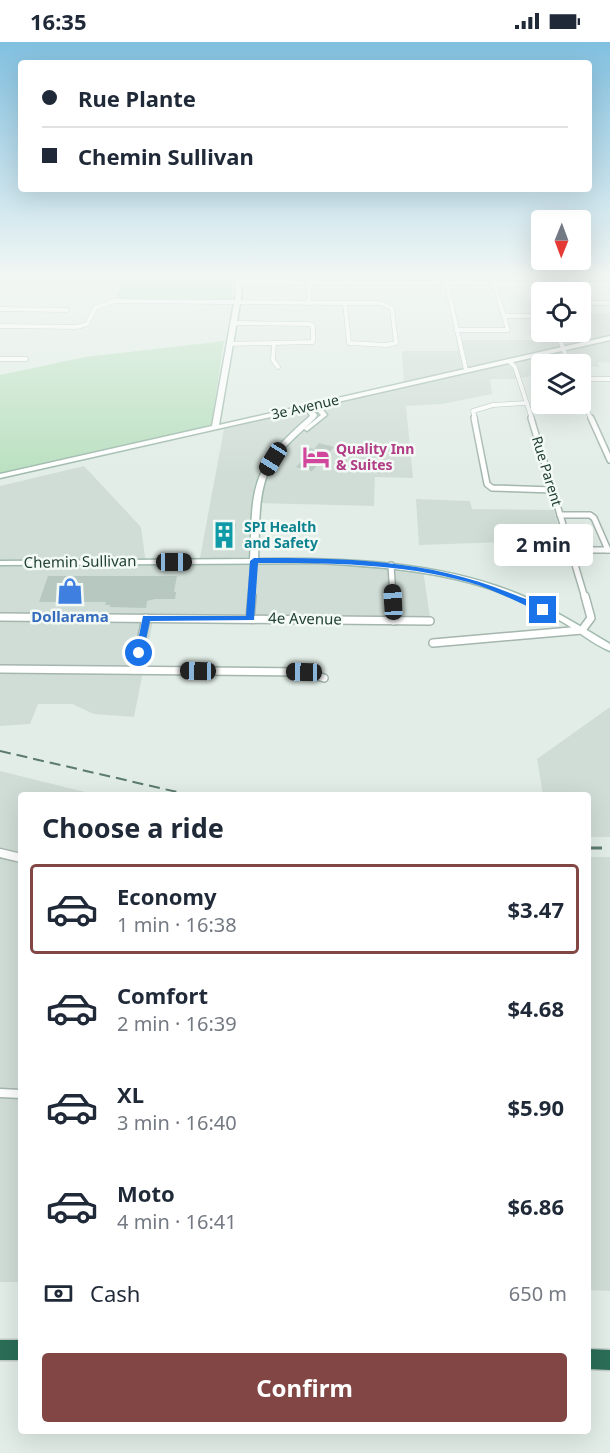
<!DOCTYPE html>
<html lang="en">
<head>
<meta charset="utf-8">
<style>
  body { margin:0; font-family:"Noto Sans",sans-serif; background:#f6f6f7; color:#1f2937; height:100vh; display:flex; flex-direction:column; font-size:22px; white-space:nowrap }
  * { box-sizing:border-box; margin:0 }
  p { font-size:20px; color:#747a83 }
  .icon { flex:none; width:33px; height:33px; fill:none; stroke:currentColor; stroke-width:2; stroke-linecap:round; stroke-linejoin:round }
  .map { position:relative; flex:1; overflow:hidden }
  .panel { position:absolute; left:18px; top:750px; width:573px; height:642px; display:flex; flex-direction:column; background:#fff; border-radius:6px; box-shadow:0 6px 24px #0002 }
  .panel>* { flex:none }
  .hud { position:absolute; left:18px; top:18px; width:574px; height:132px; border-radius:6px; box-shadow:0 6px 24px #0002; display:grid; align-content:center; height:132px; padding:0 24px; background:#fff }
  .needle { width:39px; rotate:181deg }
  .tools { position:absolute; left:531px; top:168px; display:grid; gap:12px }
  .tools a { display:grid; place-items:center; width:60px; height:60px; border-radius:6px; background:#fff; box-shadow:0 6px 24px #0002; font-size:30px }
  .end { position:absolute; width:27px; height:27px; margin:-14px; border:8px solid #1a73e8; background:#fff; box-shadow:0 0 0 3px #fff }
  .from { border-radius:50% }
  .bubble { position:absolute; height:42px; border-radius:6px; background:#fff; box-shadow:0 6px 24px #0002; font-size:20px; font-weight:700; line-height:42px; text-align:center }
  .car { position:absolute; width:18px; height:36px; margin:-18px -9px; border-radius:8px; box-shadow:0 0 4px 2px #0007; background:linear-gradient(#222 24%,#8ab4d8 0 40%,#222 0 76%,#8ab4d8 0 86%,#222 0) }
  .hud b { display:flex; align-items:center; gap:21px; height:57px; font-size:22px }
  .hud b+b { border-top:2px solid #e0e1e3 }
  .hud i { width:15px; height:15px; background:#1f2937 }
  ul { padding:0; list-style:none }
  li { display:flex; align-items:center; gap:18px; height:90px; margin:0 12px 9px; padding:0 12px; border:3px solid transparent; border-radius:6px }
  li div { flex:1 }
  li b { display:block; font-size:22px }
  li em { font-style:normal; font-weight:700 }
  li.active { border-color:#824644 }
  li>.icon { width:54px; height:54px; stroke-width:1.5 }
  h2 { padding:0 24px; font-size:27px; line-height:72px }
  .pay { display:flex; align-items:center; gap:15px; height:66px; padding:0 24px; font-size:22px }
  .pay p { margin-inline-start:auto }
  .cta { display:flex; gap:12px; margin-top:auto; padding:12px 24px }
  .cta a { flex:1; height:69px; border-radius:6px; background:#824644; color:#fff; font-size:24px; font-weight:700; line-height:69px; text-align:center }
  .status { display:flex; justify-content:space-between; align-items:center; height:42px; padding:0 30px; background:#fff; direction:ltr }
  .status svg { height:16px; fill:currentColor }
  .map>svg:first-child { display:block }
</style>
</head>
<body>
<div class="status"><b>16:35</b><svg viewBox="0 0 49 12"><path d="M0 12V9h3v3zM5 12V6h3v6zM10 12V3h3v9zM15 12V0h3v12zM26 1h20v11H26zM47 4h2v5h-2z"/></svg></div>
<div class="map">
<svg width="610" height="1411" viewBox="0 0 610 1411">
  <rect width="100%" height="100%" fill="#e2ede7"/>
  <!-- built -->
  <g fill="#d0ddd6">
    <path d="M581,271H610V321L598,320L599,325L542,322L541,331L518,337H490L492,352L442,362L406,364L413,436L375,435L374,464L256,461L252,520L382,522L423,528L431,582L153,579L134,675L94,672L72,662H38L30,682L0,684V444L84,424L141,485L146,522L199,521L224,387L404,343L402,309H458L456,298H532L529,288L556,290L558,293H584Z"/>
    <path d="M416,457L470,459L472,467L554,468L563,502L507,500L419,503Z"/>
    <path d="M610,665V795H588V753H543L537,717Z"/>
    <path d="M0,729L97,753H21V1240H0Z"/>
    <path d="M588,815H610V1249L588,1248Z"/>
  </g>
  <!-- green -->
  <g fill="#bae0c0">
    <path d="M121,234H228L233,248L231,258L119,257L116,256L124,236Z"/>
    <path d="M536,234H606L610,242H539Z"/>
    <path d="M224,299L211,385L0,432V333L85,315Z"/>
  </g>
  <!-- building -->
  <g fill="#b7c8c0">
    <path d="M319,401L334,405L312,429L296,425L308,413L301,410L305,405L314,407Z"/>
    <path d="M218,482H236L234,501H215Z"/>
    <path d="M48,534H177L174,550H176L175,557H155L147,559L146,566L110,565V563H105L106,560H39Z"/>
  </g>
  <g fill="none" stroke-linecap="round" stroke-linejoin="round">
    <defs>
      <g id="street-far3">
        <path d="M445,234L466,328"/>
        <path d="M537,234L543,250"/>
        <path d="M237,240L610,242"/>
        <path d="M309,261L310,240"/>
        <path d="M345,261H380L392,266L396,301L387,303L349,301Z"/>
        <path d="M580,261H610"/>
        <path d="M0,267L67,268"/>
        <path d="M504,274H542"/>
        <path d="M0,284L77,285L87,282L95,266L114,259L345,261"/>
        <path d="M456,288H508L492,234"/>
        <path d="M557,290L569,322"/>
        <path d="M229,302L313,300V284L310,282L232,281"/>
        <path d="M274,302L273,318L278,325"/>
        <path d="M0,317H26"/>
        <path d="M509,319L515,325L532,377"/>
        <path d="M580,337H610"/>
        <path d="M580,352L591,377"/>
        <path d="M475,377L473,369L493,363L527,361"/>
      </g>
      <g id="street-far2">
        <path d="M474,376L487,442L492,446L553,448"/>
        <path d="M531,376L585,556"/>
        <path d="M591,376L610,418"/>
        <path d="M560,473H590L594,476L608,508"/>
        <path d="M571,508H610"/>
        <path d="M391,523L393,556"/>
        <path d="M251,556L254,519"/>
      </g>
      <g id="street-far1">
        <path d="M393,554L394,579"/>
        <path d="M0,575L430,579"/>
        <path d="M250,577L252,554"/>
        <path d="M433,601L582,588L591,576L585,554"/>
        <path d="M0,627L304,630L324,636"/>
        <path d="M135,628L146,576"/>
      </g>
      <g id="street">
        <path d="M0,811L21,816"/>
        <path d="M0,1051L21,1052"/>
      </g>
      <g id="secondary">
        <path d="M17,234H32L0,239V237Z"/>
        <path d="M235,234H239L242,250L219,383L610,294V298L320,364L327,373L307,389L304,387L305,386L321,373L314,365H311L317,373L316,375C303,389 288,400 276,416C256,444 260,483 258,517C345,516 437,519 518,552C551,566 580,584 610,602V609C592,602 576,587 559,578C545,570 529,563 514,556C452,529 383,525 317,521L0,523V519L250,517C252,489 249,455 262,429C272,407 292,390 310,374L306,367L0,436V432L212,384L236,250Z"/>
      </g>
      <g id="highway">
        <rect x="0" y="1298" width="21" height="20"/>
        <path d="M588,1307L610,1308V1328L588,1327Z"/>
      </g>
    </defs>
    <!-- street-far3 casing -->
    <use href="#street-far3" stroke="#a4b6ae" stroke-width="5"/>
    <!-- street-far2 casing -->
    <use href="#street-far2" stroke="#a4b6ae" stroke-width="8"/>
    <!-- street-far1 casing -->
    <use href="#street-far1" stroke="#a4b6ae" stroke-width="10"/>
    <!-- street casing -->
    <use href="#street" stroke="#a4b6ae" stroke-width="11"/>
    <!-- secondary casing -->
    <use href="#secondary" stroke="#a0baae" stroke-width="3"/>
    <!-- highway casing -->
    <use href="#highway" stroke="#c1cac6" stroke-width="3"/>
    <!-- street-far3 -->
    <use href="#street-far3" stroke="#fff" stroke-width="4"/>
    <!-- street-far2 -->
    <use href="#street-far2" stroke="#fff" stroke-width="5"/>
    <!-- street-far1 -->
    <use href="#street-far1" stroke="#fff" stroke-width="7"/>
    <!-- street -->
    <use href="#street" stroke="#fff" stroke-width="8"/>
    <!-- secondary -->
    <use href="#secondary" fill="#fff" fill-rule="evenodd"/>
    <!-- highway -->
    <use href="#highway" fill="#2b6e58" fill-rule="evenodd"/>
    <!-- rail-far1 -->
    <path stroke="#5c7b6f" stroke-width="2" stroke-dasharray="11 6" stroke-linecap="butt" d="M0,709L190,753"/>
    <!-- rail -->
    <path stroke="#5c7b6f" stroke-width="3" stroke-dasharray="14 8" stroke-linecap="butt" d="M588,806H610"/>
  </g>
  <!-- sky -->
  <linearGradient id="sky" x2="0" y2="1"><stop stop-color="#81c0e0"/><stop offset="0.54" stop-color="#f2f7f4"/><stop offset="1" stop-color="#f2f7f4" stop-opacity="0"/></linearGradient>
  <rect width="610" height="432" fill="url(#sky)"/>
  <!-- route -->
  <path fill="#1a73e8" d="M254,516C344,516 427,517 510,551C522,556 538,560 548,568L540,570C517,560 493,547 468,540C400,521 329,521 258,521L254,578L150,579L143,611L135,613L143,574H246L250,519Z"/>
  <!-- icons -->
  <defs>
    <symbol id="hotel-bare" viewBox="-9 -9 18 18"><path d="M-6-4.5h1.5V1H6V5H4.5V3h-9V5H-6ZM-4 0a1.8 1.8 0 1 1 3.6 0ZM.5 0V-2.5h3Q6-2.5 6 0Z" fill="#d1479c" stroke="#f3faf6" stroke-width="2.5" paint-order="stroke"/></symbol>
    <symbol id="building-bare" viewBox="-9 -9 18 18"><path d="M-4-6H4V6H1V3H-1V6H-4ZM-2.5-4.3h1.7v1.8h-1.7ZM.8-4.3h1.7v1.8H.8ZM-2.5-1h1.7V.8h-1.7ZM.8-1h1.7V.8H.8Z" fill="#0f9aa8" stroke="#f3faf6" stroke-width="2.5" paint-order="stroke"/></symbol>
    <symbol id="shop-bare" viewBox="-9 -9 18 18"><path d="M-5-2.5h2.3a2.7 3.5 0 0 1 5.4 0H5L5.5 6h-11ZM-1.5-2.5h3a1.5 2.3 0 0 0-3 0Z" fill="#3f7fe0" stroke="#f3faf6" stroke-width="2.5" paint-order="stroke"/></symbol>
  </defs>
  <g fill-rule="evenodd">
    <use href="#hotel-bare" x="297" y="396" width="38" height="38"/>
    <use href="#building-bare" x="205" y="474" width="38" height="38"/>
    <use href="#shop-bare" x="51" y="530" width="38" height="38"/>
  </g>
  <g text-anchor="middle" stroke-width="5" stroke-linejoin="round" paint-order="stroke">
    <!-- far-street labels -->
    <g font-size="14" fill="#214034" stroke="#f3faf6">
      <text transform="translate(305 365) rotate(-13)" y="5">3e Avenue</text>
      <text transform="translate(547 429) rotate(73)" y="5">Rue Parent</text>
    </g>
    <!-- far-hotel labels -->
    <g font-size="14" font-weight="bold" fill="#b23c85" stroke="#f3faf6" text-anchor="start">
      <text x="336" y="412">Quality Inn<tspan x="336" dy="16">&amp; Suites</tspan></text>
    </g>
    <!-- far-culture labels -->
    <g font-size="14" font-weight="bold" fill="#0d838f" stroke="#f3faf6" text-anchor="start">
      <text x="244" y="490">SPI Health<tspan x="244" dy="16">and Safety</tspan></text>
    </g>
    <!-- street labels -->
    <g font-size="15" fill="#214034" stroke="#f3faf6">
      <text transform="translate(80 520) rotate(-1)" y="5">Chemin Sullivan</text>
      <text transform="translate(305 577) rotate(1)" y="5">4e Avenue</text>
    </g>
    <!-- shop labels -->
    <g font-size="15" font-weight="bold" fill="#366cbe" stroke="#f3faf6">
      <text x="70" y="580">Dollarama</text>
    </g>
  </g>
</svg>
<div class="tools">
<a><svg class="needle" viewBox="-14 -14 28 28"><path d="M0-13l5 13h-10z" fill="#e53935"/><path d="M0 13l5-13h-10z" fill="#747a83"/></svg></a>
<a><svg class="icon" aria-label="locate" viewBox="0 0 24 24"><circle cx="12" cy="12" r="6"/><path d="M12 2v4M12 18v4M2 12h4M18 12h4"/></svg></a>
<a><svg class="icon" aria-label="layers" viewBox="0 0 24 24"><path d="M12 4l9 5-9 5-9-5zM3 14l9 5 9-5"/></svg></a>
</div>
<i class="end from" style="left:139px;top:611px"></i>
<i class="end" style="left:543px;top:568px"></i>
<div class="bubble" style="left:494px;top:482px;width:99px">2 min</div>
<i class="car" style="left:273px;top:417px;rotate:212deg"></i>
<i class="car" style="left:174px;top:520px;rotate:90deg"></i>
<i class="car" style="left:393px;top:560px;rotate:357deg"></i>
<i class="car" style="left:198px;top:629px;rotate:271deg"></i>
<i class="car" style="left:304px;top:630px;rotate:271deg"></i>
<div class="hud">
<b><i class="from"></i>Rue Plante</b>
<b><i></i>Chemin Sullivan</b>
</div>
<section class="panel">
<h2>Choose a ride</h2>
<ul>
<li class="active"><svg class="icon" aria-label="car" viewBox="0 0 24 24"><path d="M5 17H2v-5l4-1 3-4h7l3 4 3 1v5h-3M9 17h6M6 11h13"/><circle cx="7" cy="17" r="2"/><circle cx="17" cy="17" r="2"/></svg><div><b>Economy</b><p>1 min · 16:38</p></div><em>$3.47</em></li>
<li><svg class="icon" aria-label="car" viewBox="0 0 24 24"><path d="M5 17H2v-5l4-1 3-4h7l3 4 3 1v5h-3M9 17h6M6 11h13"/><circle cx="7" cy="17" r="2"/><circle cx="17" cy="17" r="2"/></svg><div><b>Comfort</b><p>2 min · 16:39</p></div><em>$4.68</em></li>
<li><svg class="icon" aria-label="car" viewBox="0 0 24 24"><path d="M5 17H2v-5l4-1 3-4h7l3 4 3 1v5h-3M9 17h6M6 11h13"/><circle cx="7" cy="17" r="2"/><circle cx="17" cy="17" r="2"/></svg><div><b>XL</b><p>3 min · 16:40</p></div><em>$5.90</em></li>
<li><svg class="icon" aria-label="car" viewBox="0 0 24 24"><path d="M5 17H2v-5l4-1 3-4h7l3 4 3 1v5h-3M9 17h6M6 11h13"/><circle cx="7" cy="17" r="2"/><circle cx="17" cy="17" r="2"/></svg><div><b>Moto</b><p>4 min · 16:41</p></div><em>$6.86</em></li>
</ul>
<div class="pay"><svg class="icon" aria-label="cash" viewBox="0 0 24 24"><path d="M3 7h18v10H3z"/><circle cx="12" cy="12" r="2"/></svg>Cash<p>650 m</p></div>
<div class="cta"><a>Confirm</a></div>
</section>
</div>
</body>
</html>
